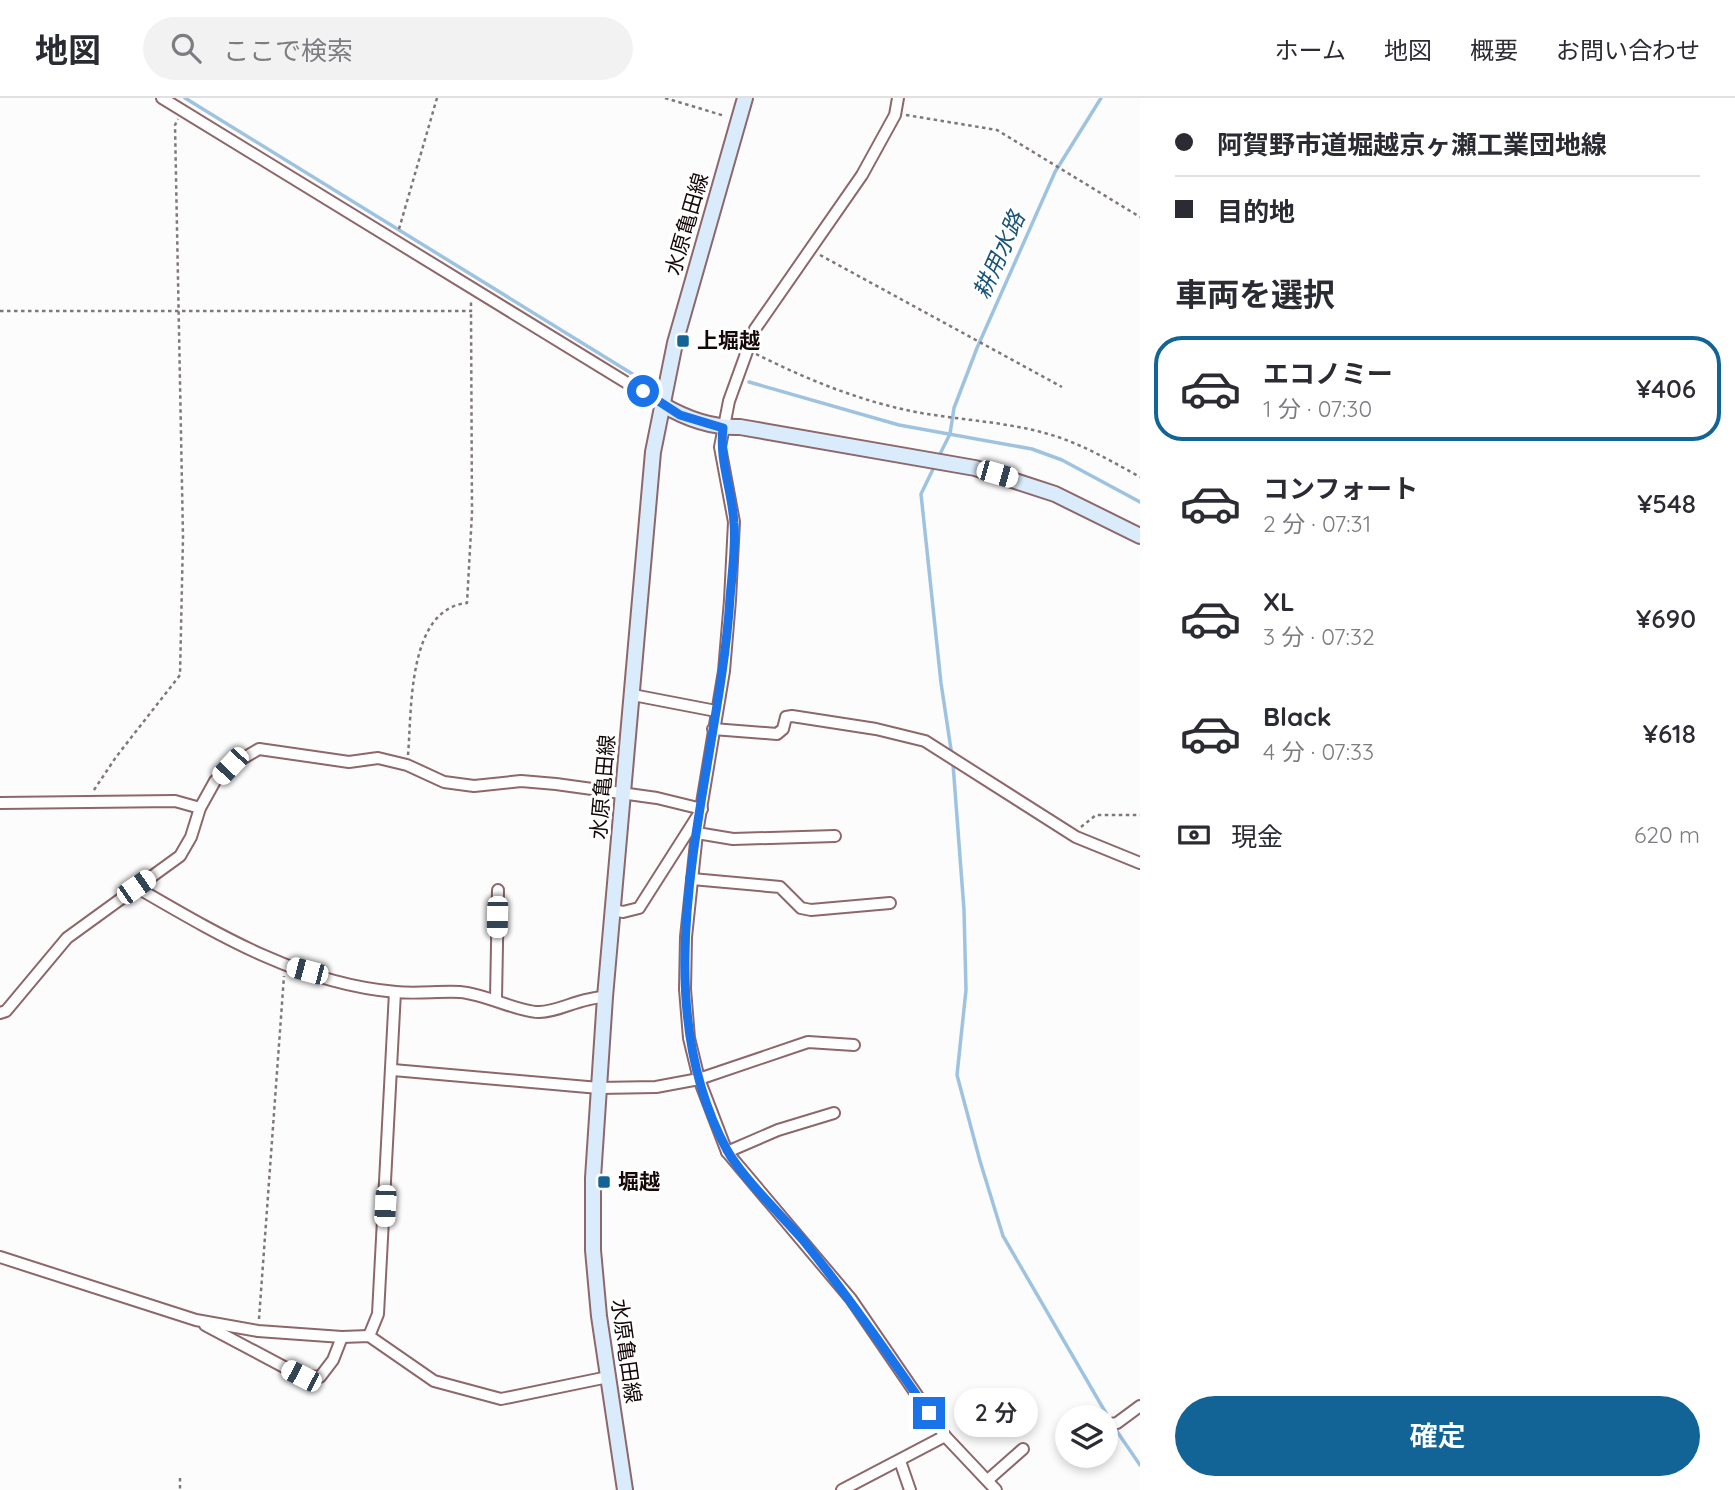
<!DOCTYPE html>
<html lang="ja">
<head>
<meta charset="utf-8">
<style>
  body { margin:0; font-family:Quicksand,"Noto Sans JP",sans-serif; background:#f2f2f3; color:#2b2b33; height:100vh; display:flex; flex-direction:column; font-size:26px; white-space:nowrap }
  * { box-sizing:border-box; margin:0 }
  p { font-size:23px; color:#7c7c81 }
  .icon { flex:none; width:38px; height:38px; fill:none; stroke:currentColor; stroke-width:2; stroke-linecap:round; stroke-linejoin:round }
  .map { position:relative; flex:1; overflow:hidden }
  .panel { display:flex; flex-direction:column; background:#fff; width:595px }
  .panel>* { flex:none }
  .banner { display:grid; align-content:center; height:154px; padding:0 35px; background:#fff }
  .fabs { position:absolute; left:1055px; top:1307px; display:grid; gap:14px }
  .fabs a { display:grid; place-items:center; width:63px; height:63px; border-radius:50%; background:#fff; box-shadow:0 4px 10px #0003; font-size:35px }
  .end { position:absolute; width:32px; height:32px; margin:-16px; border:9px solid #1a73e8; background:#fff; box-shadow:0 0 0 4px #fff }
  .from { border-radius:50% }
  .bubble { position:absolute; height:49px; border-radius:24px; background:#fff; box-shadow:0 4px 10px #0003; font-size:23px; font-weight:600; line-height:49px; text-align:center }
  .car { position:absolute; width:21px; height:42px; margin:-21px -10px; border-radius:9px; box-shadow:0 0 5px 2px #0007; background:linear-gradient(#fff 24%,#345 0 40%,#fff 0 76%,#345 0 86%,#fff 0) }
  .banner b { display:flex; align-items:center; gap:24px; height:66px; font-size:26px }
  .banner b+b { border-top:2px solid #e1e1e2 }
  .banner i { width:18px; height:18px; background:#2b2b33 }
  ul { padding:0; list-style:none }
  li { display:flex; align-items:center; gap:21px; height:105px; margin:0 14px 10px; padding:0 21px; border:4px solid transparent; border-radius:28px }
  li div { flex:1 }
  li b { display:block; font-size:26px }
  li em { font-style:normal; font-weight:600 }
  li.selected { border-color:#136496 }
  li>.icon { width:63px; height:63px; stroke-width:1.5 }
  h2 { padding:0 35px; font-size:32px; line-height:84px }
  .pay { display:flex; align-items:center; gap:18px; height:77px; padding:0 35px; font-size:26px }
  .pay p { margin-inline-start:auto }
  .primary-button { display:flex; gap:14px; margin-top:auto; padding:14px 35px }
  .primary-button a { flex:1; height:80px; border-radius:42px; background:#136496; color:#fff; font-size:28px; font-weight:600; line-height:80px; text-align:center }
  header { display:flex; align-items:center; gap:42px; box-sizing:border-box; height:98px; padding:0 35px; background:#fff; border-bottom:2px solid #e1e1e2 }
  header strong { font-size:33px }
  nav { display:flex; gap:38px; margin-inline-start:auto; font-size:24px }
  .search { width:490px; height:63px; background:#f2f2f3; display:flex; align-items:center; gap:18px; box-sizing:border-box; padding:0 24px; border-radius:38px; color:#7c7c81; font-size:26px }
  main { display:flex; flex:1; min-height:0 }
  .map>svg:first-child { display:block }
</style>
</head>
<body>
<header>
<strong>地図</strong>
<div class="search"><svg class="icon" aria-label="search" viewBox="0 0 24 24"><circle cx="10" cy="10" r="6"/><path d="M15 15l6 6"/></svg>ここで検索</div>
<nav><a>ホーム</a><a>地図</a><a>概要</a><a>お問い合わせ</a></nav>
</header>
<main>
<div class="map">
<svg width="1140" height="1392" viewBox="0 0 1140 1392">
  <rect width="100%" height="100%" fill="#fcfcfc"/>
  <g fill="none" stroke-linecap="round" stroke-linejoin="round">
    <!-- stream -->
    <g stroke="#9ec3e1" stroke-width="3.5">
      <path d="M185,0L652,288"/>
      <path d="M749,284L899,327L1032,351L1062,362L1140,404"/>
      <path d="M938,360L950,336L954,310L977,250L1055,74L1101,0"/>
      <path d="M935,367L921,396L941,585L952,658"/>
      <path d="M953,666L964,812L966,892L957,977L980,1063L1003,1138L1114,1329L1140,1367"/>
    </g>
    <defs>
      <g id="street">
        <path d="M162,0L663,307"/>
        <path d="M898,0L895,17L862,77L755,231L729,303L720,349L734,424L730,502L724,573L697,735L686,839L685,891L689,940L699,981L727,1054L851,1201L945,1338L996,1392"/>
        <path d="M633,597L716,613"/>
        <path d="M713,631L777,636L783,631L786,619L792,618L876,631L925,643L1076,739L1140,765"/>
        <path d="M0,705L175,703L200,710"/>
        <path d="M697,735L733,741L835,738"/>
        <path d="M692,781L780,789L801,810L811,812L890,805"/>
        <path d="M136,789C217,836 300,886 396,894C417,896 439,893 460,894C485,896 519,914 538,914C556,915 581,899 605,899"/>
        <path d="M496,901L498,792"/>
        <path d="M0,915L6,913L67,840L180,758L191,739L200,710L215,683L230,668L259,651L349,664L378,660L407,667L444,684L474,688L521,683L556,686L657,700L702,711L639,810L623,814L613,812"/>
        <path d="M393,972L599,990L656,989L699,981L808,944L854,947"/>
        <path d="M727,1054L778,1032L834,1015"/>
        <path d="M0,1159L196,1222L258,1233L342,1239L369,1238L434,1283L501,1301L608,1279"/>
        <path d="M205,1227L301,1278L320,1279L333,1262L342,1239"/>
        <path d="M369,1238L378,1216L395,894"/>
        <path d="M1106,1327L1117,1325L1140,1308"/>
        <path d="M900,1363L910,1392"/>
        <path d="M989,1381L1023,1351"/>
        <path d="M842,1392L945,1338"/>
      </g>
      <g id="secondary">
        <path d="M663,307C687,321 712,330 740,329L975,370L1055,396L1140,438"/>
        <path d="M625,1392L599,1218L593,1152V1080L605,899L653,354L675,245L745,0"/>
      </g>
    </defs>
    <!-- street casing -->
    <use href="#street" stroke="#8d676a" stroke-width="14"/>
    <!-- secondary casing -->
    <use href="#secondary" stroke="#8d676a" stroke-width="18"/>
    <!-- path -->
    <g stroke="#7f7778" stroke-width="2.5" stroke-dasharray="3.5 3.5" stroke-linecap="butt">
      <path d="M665,0L725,18"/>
      <path d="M906,17L997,32L1140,119"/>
      <path d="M399,131L437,0"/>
      <path d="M820,157L1062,289"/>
      <path d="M0,213H471V204"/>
      <path d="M756,256C810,283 867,306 927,316C971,323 1016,325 1058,339C1087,349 1113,364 1140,379"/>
      <path d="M408,657C412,612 407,511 467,505L472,415L471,213"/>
      <path d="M94,692L116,659L180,577L183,439L175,27L178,21"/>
      <path d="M1081,729L1096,717H1140"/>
      <path d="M259,1221L284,878"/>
      <path d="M180,1380V1392"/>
    </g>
    <!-- street -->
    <use href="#street" stroke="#fff" stroke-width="10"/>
    <!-- secondary -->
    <use href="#secondary" stroke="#daecfb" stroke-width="14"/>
  </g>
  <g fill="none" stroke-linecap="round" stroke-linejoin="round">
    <!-- route -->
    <path stroke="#1a73e8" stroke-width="9" d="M643,293L680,317L723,330C719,363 732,392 734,425C736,449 732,475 730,500C719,677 636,885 727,1052C741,1078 782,1118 803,1142C848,1198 888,1256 929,1315"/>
  </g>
  <!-- markers -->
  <g fill="#136496" stroke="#fff" stroke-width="2.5">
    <rect x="676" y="236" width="14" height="14" rx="3.5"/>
    <rect x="597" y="1077" width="14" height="14" rx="3.5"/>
  </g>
  <g text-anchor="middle" stroke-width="6" stroke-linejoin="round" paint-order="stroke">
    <!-- street labels -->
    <g font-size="21" fill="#160809" stroke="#fff">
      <text transform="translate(687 126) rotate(-74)" y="7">水原亀田線</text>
      <text transform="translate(603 689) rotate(-85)" y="7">水原亀田線</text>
      <text transform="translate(626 1253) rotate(82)" y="7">水原亀田線</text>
    </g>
    <!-- poi labels -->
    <g font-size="21" font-weight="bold" fill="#160809" stroke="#fff" text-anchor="start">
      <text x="697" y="250">上堀越</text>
      <text x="618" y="1091">堀越</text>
    </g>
    <!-- water labels -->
    <g font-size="23" font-style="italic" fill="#19547b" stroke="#fff">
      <text transform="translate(999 157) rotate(-66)" y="8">耕用水路</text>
    </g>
  </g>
</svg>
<div class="fabs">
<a><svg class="icon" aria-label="layers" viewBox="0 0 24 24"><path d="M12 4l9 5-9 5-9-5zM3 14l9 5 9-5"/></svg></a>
</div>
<i class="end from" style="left:643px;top:293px"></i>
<i class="end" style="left:929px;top:1315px"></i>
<div class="bubble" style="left:954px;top:1290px;width:84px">2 分</div>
<i class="car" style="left:997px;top:376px;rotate:106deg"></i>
<i class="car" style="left:230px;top:668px;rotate:223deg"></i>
<i class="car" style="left:136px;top:789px;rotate:55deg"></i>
<i class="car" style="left:497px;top:819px;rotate:181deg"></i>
<i class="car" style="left:307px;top:873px;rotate:285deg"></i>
<i class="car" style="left:385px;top:1108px;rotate:183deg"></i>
<i class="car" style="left:301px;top:1278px;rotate:297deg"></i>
</div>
<section class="panel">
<div class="banner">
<b><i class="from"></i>阿賀野市道堀越京ヶ瀬工業団地線</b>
<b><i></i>目的地</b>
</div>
<h2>車両を選択</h2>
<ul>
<li class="selected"><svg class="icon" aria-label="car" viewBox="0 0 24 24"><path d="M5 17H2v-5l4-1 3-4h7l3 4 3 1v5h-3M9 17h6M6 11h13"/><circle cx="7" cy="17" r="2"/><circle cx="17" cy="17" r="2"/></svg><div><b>エコノミー</b><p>1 分 · 07:30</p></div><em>¥406</em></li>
<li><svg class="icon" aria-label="car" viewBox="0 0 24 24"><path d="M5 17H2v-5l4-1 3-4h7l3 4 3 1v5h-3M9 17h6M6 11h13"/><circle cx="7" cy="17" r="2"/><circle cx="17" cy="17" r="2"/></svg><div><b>コンフォート</b><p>2 分 · 07:31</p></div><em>¥548</em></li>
<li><svg class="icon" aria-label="car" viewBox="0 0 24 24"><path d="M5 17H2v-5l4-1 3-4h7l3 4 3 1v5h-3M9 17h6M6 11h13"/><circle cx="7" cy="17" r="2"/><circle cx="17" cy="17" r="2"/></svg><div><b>XL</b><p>3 分 · 07:32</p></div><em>¥690</em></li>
<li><svg class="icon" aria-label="car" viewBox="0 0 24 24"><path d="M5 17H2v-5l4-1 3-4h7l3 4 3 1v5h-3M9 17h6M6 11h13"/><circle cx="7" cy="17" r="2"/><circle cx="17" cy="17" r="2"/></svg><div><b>Black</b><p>4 分 · 07:33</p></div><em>¥618</em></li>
</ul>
<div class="pay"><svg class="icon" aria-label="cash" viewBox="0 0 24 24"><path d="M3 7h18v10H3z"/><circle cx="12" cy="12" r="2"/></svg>現金<p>620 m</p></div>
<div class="primary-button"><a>確定</a></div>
</section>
</main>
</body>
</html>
